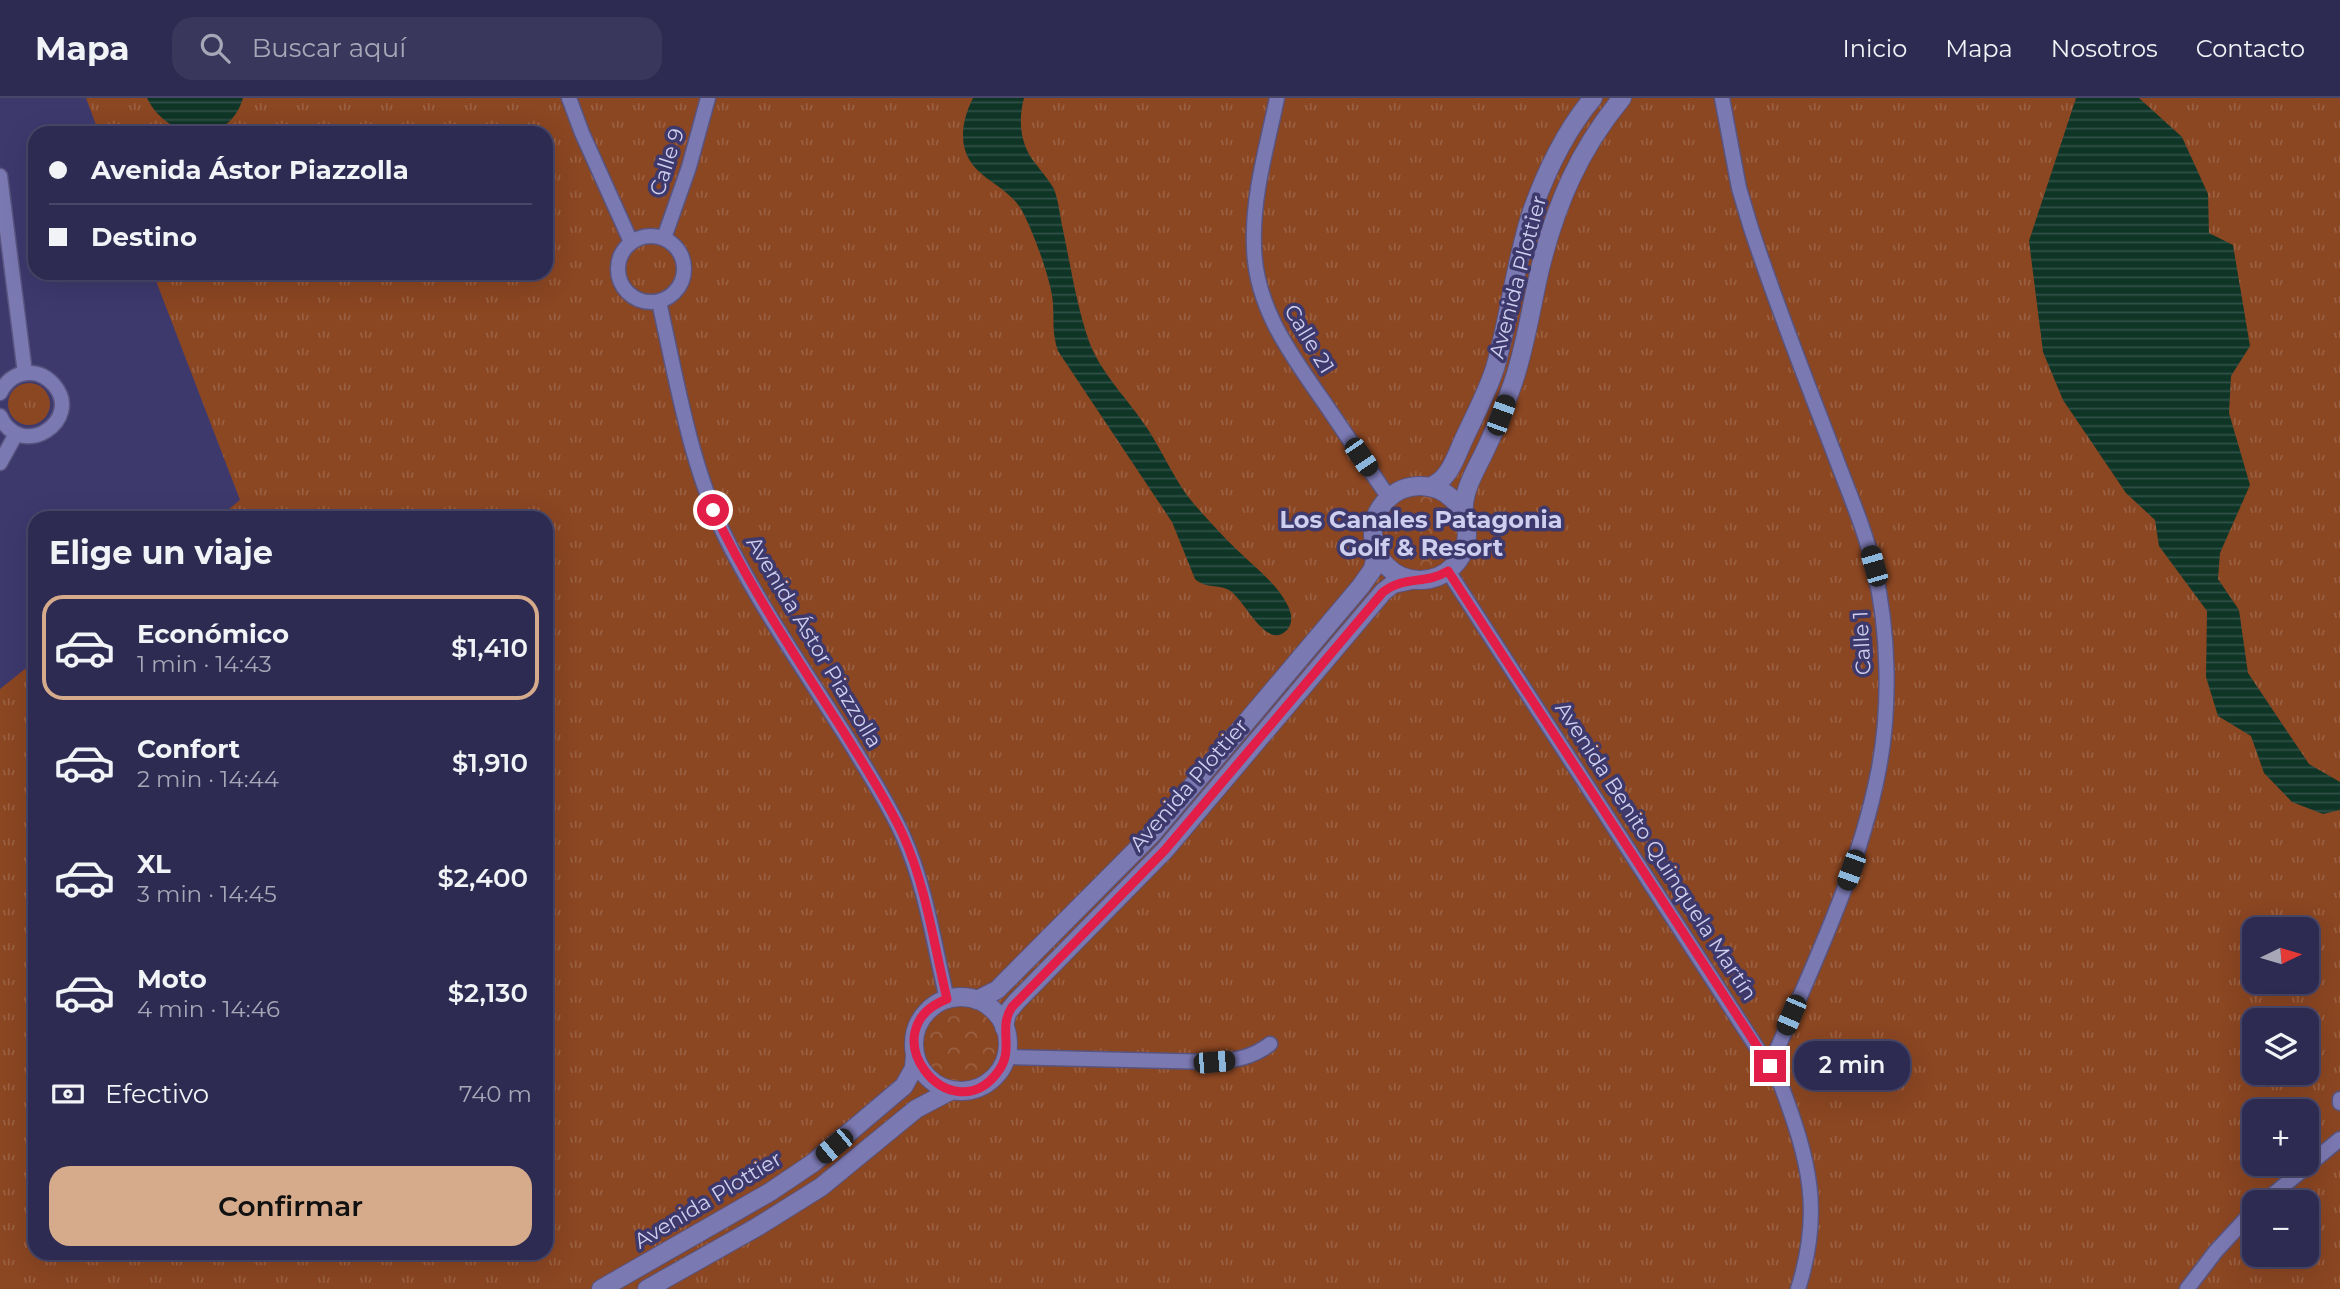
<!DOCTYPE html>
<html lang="es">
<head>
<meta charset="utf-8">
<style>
  body { margin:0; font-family:Montserrat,sans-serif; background:#3a375c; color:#f1f3f6; height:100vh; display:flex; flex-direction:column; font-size:26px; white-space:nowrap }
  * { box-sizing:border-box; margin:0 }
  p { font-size:23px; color:#a7a7b8 }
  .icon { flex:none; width:38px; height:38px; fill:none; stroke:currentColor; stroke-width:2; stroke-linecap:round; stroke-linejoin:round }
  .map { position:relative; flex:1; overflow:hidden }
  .panel { position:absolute; left:28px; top:413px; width:525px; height:749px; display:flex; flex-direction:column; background:#2e2b52; border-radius:21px; box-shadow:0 7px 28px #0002,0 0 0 2px #494769 }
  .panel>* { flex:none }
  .top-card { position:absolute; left:28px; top:28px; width:525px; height:154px; border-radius:21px; box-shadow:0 7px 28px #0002,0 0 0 2px #494769; display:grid; align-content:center; height:154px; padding:0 21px; background:#2e2b52 }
  .needle { width:46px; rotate:85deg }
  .tools { position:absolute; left:2242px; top:819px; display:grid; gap:14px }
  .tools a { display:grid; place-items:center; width:77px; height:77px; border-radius:14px; background:#2e2b52; box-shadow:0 7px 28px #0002,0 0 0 2px #494769; font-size:35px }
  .end { position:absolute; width:32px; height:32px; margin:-16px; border:9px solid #e11d48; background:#fff; box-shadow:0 0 0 4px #fff }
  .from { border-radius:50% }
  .bubble { position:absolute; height:49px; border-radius:21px; background:#2e2b52; box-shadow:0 7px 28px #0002,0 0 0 2px #494769; font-size:23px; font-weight:600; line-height:49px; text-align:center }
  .car { position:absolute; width:21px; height:42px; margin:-21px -10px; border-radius:9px; box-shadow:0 0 5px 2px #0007; background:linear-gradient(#222 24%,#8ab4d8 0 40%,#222 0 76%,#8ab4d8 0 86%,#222 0) }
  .top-card b { display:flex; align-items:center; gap:24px; height:66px; font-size:26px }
  .top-card b+b { border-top:2px solid #494769 }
  .top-card i { width:18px; height:18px; background:#f1f3f6 }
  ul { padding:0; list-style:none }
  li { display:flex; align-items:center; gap:21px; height:105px; margin:0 14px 10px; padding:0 7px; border:4px solid transparent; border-radius:21px }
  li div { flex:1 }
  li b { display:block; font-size:26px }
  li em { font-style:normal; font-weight:600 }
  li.selected { border-color:#d6ab8b }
  li>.icon { width:63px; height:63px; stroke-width:1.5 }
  h2 { padding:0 21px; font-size:32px; line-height:84px }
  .pay { display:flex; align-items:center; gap:18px; height:77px; padding:0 21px; font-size:26px }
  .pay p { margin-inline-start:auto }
  .action { display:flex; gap:14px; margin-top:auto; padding:14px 21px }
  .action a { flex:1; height:80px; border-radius:21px; background:#d6ab8b; color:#111; font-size:28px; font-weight:600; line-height:80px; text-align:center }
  header { display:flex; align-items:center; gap:42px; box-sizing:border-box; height:98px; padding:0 35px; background:#2e2b52; border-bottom:2px solid #494769 }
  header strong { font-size:33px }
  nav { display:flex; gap:38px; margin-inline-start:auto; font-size:24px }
  .search { width:490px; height:63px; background:#3a375c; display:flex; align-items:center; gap:18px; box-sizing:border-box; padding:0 24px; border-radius:21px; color:#a7a7b8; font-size:26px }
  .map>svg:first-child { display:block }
</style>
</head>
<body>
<header>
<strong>Mapa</strong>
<div class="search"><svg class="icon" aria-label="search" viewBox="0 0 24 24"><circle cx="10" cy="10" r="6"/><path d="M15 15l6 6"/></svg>Buscar aquí</div>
<nav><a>Inicio</a><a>Mapa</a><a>Nosotros</a><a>Contacto</a></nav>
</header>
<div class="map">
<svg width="2340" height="1191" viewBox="0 0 2340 1191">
  <defs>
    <pattern id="grass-tufts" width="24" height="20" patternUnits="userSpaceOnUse" patternTransform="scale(1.75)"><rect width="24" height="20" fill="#8b4622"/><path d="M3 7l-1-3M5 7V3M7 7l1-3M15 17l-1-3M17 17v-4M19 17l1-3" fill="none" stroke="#9a6042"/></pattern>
    <pattern id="forest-crowns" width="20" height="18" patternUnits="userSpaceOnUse" patternTransform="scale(1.75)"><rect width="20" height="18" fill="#8b4622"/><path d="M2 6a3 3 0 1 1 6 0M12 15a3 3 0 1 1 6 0" fill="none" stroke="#9a6042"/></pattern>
    <pattern id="water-rules" width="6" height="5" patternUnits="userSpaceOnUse" patternTransform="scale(1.75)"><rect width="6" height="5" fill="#0f3527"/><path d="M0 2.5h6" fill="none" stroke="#315147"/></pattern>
  </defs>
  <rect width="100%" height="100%" fill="#3e396d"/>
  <!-- grass -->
  <g fill="url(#grass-tufts)" fill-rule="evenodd">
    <path d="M86,0H2340V1191H0V591L35,563V1155H546V420H218L240,402L153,175H546V35H99ZM2254,831H2306V884H2254ZM2254,922H2306V975H2254ZM2254,1013H2306V1066H2254ZM2254,1104H2306V1157H2254Z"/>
    <circle cx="29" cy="306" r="21"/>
  </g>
  <!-- forest -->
  <g fill="url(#forest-crowns)">
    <circle cx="1421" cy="435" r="38"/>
    <circle cx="962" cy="947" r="39"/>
  </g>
  <!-- water -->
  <g fill="url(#water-rules)">
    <path d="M147,0H243C228,51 167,42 147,0Z"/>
    <path d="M973,0H1024C1018,23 1020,46 1035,65C1041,73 1049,82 1054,91C1059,104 1060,119 1063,132C1071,170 1077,210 1090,246C1103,278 1128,301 1147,330C1163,354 1175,384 1194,406C1207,421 1220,435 1234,449C1252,467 1276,484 1288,508C1292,516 1293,525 1287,532C1266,554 1244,500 1229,492C1218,486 1206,491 1195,481L1172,424L1058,253C1052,235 1054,224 1053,206C1052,185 1036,142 1027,123C1024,116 1019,106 1013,101C996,83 973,77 965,52C960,34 965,16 973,0Z"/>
    <path d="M2076,0H2139L2182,39L2208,96L2209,135L2233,147L2250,248L2231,278L2229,315L2250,387L2220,455L2218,481L2239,512L2248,575L2309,666L2340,684V712L2323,716L2292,704L2264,675L2251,638L2218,618L2206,579L2207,513L2159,448L2155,422L2126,395L2063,302L2043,254L2029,143Z"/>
  </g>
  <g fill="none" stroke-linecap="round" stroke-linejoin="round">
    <defs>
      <g id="minor">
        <path d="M569,0L582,35L631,144"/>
        <path d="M1277,0C1267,49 1252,98 1254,148C1255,210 1292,258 1326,307C1347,338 1368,369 1389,400"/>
        <path d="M1722,0L1739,90L1750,127C1775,204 1805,279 1834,355C1848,393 1865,431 1874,470C1889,533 1891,611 1878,675C1858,777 1810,873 1770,968"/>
        <path d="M0,78L25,275"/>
        <circle cx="651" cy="171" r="33"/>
        <path d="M664,140L689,69L708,0"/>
        <path d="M659,204C678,287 691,375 732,452C767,519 811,582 851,646C869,676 889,706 903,738C926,789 934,847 947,901"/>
        <path d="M0,295C6,283 16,275 30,275C40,275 47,279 54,287C84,322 21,364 0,318"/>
        <path d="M0,365L16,336"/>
        <path d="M1448,473L1781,987C1809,1062 1823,1113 1798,1191"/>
        <path d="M1006,959L1214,964C1235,962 1252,960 1270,946"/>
        <path d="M2340,1001V1005"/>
        <path d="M2264,1104L2340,1041"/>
        <path d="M2187,1191L2216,1153L2254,1112"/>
      </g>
      <g id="tertiary">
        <circle cx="1420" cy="435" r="47"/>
        <path d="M1429,389C1449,382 1455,361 1463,343C1474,319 1487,295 1495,270C1510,218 1515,164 1532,113C1546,74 1566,32 1593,0"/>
        <path d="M1464,418C1461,391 1479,368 1489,344C1498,325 1506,305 1513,285C1526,247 1531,209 1540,171C1556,106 1579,52 1622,0"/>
        <circle cx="961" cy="946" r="47"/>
        <path d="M977,902L997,892L1151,737L1361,488L1373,471L1377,453"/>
        <path d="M1004,929L1007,915L1017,903L1165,752L1383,494L1393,486L1412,482"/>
        <path d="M601,1191L770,1094L813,1065L904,988L914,970L915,957"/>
        <path d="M647,1191L757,1129L821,1089L916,1011L952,992"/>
      </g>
    </defs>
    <!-- minor casing -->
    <use href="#minor" stroke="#58547f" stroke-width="17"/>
    <!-- tertiary casing -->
    <use href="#tertiary" stroke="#58547f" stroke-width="20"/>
    <!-- minor -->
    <use href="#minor" stroke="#7b79b2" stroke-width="14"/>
    <!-- tertiary -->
    <use href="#tertiary" stroke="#7b79b2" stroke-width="18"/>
  </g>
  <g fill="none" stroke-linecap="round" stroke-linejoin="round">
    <!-- route -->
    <path stroke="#e11d48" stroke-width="9" d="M713,412C750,491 799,563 845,636C865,669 887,702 903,737C926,788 934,847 947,901C868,932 950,1036 997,975C1016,952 997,931 1012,909L1165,752L1383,494C1405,477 1425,487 1448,473L1770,968"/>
  </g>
  <g text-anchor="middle" stroke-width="7" stroke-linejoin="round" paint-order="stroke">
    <!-- street labels -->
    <g font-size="21" fill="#ceceee" stroke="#3e396d">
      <text transform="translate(667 64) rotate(-72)" y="7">Calle 9</text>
      <text transform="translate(1518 179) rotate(-75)" y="7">Avenida Plottier</text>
      <text transform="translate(1309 241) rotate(59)" y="7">Calle 21</text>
      <text transform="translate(814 544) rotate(59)" y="7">Avenida Ástor Piazzolla</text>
      <text transform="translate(1862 545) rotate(-93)" y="7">Calle 1</text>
      <text transform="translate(1189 687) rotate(-49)" y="7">Avenida Plottier</text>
      <text transform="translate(1656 753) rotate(57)" y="7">Avenida Benito Quinquela Martín</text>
      <text transform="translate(708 1102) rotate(-31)" y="7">Avenida Plottier</text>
    </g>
    <!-- quarter labels -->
    <g font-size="24" font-weight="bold" fill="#ceceee" stroke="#3e396d">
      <text x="1421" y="430">Los Canales Patagonia<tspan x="1421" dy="28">Golf &amp; Resort</tspan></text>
    </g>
  </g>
</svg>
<div class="tools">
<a><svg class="needle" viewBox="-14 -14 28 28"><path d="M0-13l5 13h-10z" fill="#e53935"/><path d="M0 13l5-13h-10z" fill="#a7a7b8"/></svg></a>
<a><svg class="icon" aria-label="layers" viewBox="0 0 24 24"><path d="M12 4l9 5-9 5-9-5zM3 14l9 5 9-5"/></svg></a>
<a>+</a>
<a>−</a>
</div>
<i class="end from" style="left:713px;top:412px"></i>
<i class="end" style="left:1770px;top:968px"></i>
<div class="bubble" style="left:1794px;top:943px;width:116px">2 min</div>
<i class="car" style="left:1501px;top:317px;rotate:20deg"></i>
<i class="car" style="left:1361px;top:359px;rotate:146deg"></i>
<i class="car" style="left:1874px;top:468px;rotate:344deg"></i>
<i class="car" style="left:1851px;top:772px;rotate:200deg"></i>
<i class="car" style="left:1791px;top:917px;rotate:203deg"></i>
<i class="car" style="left:1214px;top:964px;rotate:85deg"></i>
<i class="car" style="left:834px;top:1048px;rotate:230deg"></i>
<div class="top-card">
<b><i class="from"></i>Avenida Ástor Piazzolla</b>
<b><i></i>Destino</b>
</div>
<section class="panel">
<h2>Elige un viaje</h2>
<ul>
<li class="selected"><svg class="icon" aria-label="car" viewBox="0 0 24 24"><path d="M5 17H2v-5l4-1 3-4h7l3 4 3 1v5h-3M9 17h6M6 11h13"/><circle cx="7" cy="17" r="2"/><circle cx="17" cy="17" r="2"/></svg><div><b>Económico</b><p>1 min · 14:43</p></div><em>$1,410</em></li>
<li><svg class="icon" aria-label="car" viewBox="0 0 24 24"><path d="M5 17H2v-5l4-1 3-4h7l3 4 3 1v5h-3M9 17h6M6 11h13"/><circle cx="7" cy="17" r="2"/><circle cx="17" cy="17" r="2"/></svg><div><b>Confort</b><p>2 min · 14:44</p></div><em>$1,910</em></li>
<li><svg class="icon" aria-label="car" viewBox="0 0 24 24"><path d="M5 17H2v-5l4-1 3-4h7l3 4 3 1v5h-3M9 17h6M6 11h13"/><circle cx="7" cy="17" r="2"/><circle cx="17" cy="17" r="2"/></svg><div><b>XL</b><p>3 min · 14:45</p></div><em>$2,400</em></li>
<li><svg class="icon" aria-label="car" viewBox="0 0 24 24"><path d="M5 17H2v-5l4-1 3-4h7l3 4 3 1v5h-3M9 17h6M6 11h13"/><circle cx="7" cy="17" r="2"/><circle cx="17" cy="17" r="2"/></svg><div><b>Moto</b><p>4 min · 14:46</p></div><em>$2,130</em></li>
</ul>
<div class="pay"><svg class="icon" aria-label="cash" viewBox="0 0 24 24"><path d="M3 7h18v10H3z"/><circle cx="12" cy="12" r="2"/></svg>Efectivo<p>740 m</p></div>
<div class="action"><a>Confirmar</a></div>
</section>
</div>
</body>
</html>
